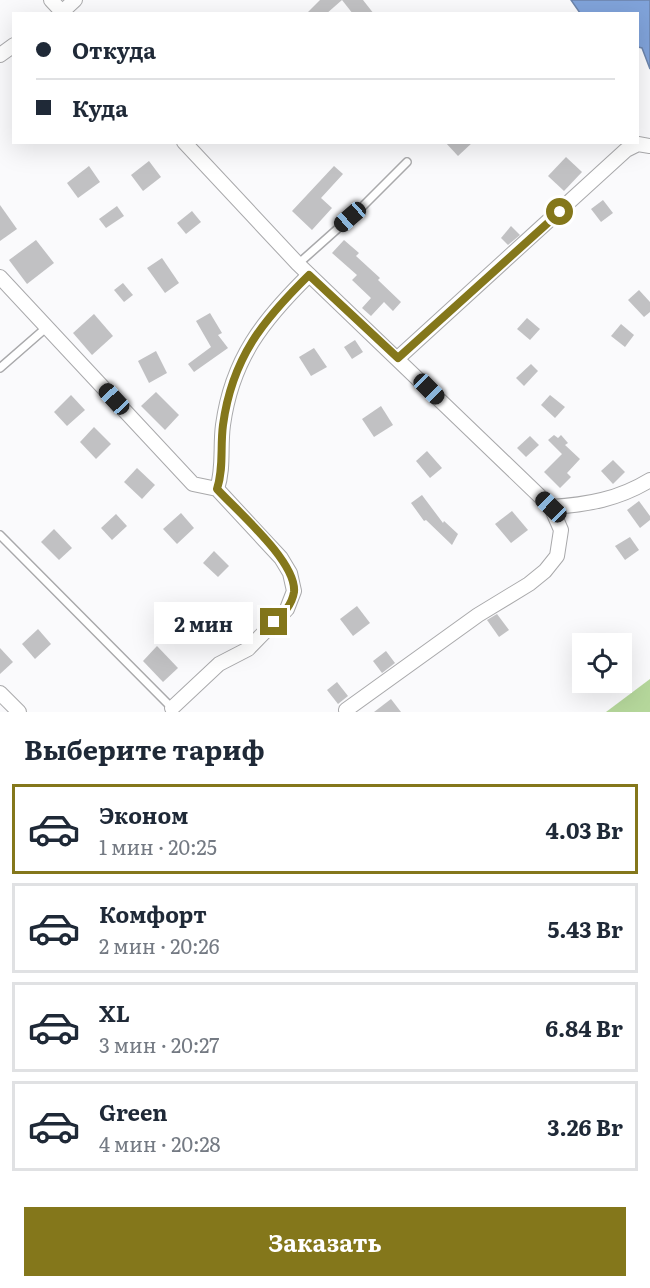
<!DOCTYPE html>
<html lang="ru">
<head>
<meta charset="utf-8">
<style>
  body { margin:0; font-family:Literata,serif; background:#f6f6f7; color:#1f2937; height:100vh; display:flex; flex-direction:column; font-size:22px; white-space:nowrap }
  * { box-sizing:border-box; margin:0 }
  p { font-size:20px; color:#747a83 }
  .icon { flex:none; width:33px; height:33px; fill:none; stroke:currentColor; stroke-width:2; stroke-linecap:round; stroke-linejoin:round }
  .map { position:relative; height:712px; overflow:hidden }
  .drawer { display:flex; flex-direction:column; background:#fff; flex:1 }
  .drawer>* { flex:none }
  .top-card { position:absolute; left:12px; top:12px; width:627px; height:132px; border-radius:0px; box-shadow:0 6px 24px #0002; display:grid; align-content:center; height:132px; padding:0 24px; background:#fff }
  .tools { position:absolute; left:572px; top:633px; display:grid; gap:12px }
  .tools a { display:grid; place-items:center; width:60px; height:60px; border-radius:0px; background:#fff; box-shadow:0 6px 24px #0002; font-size:30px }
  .end { position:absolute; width:27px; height:27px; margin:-14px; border:8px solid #84771b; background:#fff; box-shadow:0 0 0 3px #fff }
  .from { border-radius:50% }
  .bubble { position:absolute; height:42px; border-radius:0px; background:#fff; box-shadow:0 6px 24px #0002; font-size:20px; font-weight:700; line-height:42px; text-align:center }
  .car { position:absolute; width:18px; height:36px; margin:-18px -9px; border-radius:8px; box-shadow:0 0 4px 2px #0007; background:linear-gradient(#222 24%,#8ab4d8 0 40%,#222 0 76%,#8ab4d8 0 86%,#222 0) }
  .top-card b { display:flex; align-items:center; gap:21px; height:57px; font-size:22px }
  .top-card b+b { border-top:2px solid #e0e1e3 }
  .top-card i { width:15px; height:15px; background:#1f2937 }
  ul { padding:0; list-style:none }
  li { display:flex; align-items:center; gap:18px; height:90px; margin:0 12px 9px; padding:0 12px; border:3px solid #e0e1e3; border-radius:0px }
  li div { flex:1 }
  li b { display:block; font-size:22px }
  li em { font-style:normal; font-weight:700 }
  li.on { border-color:#84771b }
  li>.icon { width:54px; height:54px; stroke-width:1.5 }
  h2 { padding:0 24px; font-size:27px; line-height:72px }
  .button { display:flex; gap:12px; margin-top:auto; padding:12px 24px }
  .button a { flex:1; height:69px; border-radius:0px; background:#84771b; color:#fff; font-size:24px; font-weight:700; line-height:69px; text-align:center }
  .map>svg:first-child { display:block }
</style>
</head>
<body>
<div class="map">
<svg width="650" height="712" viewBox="0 0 650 712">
  <rect width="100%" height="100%" fill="#fafafc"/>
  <!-- forest -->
  <path fill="#b5d79b" d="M650,679V712H606Z"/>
  <!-- water -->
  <path fill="#80a3da" stroke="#6c84ab" stroke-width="1.5" d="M571,0H650V69L642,48L638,47V14L580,13Z"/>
  <!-- building -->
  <g fill="#c1c1c3">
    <path d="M320,0H342L326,14H306Z"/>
    <path d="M342,0H363L374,14H353Z"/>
    <path d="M445,142H473L458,156Z"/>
    <path d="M566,157L582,172L564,191L548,176Z"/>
    <path d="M149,161L161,177L143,191L131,175Z"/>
    <path d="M89,166L100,182L78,198L67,183Z"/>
    <path d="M334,166L343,174L321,198L332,208L312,230L292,211Z"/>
    <path d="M603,200L613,213L601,222L591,209Z"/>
    <path d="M0,205L17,229L0,241Z"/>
    <path d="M117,206L124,216L106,228L99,219Z"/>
    <path d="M192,211L201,222L186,234L177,223Z"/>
    <path d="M511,226L520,235L508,245L501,238Z"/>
    <path d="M36,240L54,263L27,284L9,260Z"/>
    <path d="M344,240L359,253L356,256L380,278L378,280L401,302L393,311L384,302L371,316L362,308L371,298L352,280L357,275L332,253Z"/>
    <path d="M162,258L179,283L165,293L147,268Z"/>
    <path d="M123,283L133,295L124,302L114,290Z"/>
    <path d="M639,290L650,302V312L644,317L628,300Z"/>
    <path d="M210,313L222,333L218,335L228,348L194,372L188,364L211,347L196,321Z"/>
    <path d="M94,314L113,336L92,355L73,333Z"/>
    <path d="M527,318L540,329L530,340L517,329Z"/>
    <path d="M621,324L634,335L625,347L611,336Z"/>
    <path d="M355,340L363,352L352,359L344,347Z"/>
    <path d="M314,348L327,367L311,376L299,357Z"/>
    <path d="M156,351L167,373L149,383L138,361Z"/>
    <path d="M531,364L538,371L524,386L516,378Z"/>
    <path d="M156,392L179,415L165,430L141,406Z"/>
    <path d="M71,395L85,410L67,426L54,412Z"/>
    <path d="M550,395L565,407L555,418L541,405Z"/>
    <path d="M381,406L393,425L374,437L362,419Z"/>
    <path d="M94,427L111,444L96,459L80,442Z"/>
    <path d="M554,435L558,438L561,435L568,443L565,445L580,459L567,473L571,477L560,488L544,472L562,454L548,440Z"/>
    <path d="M530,436L539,445L526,457L517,448Z"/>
    <path d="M427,451L442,468L430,478L416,461Z"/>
    <path d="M613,460L625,472L613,484L601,471Z"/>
    <path d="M137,468L155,485L142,499L124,482Z"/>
    <path d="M422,495L443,523L444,521L458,534L452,545L426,520L424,521L411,503Z"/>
    <path d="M639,501L650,516V520L640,528L627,510Z"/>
    <path d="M512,511L528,530L511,543L495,524Z"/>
    <path d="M181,513L194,528L177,544L163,529Z"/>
    <path d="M116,514L127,526L112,540L101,528Z"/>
    <path d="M54,529L72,548L59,560L41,542Z"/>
    <path d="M630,537L639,550L625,560L615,546Z"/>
    <path d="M214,551L229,566L218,577L203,563Z"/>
    <path d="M357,606L370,623L353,636L340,619Z"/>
    <path d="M497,614L509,630L499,637L487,620Z"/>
    <path d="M38,629L51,644L35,659L22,644Z"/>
    <path d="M157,646L178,668L163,682L143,661Z"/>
    <path d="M0,648L13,662L0,674Z"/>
    <path d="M386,651L395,663L382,673L373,661Z"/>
    <path d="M337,682L348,696L338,704L327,690Z"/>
    <path d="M391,699L401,712H374Z"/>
  </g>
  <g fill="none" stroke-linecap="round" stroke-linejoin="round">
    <defs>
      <g id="service">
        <path d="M298,264L362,207L407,162"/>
        <path d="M0,368L47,327"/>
        <path d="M0,535L172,708"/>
      </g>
      <g id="minor">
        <path d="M51,0L64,14"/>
        <path d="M60,14L75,0"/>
        <path d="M0,55L14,45"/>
        <path d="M184,142L298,264L551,507L561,530L557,556L545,571L529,584L478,615L346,710"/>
        <path d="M0,277L193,484L217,489L281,558L290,573L294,591L287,609L248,649L219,664L172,708"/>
        <path d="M398,358L626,150L638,144L650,146"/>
        <path d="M217,489C224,468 220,447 223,425C232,359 263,320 309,275"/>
        <path d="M551,507C587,505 619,499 650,480"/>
        <path d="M0,693L19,712"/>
      </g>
    </defs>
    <!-- service casing -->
    <use href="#service" stroke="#a9a9ab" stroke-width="10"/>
    <!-- minor casing -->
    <use href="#minor" stroke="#a9a9ab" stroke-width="16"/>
    <!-- service -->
    <use href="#service" stroke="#fff" stroke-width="7"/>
    <!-- minor -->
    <use href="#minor" stroke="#fff" stroke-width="14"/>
  </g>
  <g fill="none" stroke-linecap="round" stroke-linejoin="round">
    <!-- route -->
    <path stroke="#84771b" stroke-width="8" d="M274,622C283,614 292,605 294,592C297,562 237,511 217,489C224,468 220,447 223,425C232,358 263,320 309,275L398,358L560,212"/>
  </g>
</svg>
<div class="tools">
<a><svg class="icon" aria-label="locate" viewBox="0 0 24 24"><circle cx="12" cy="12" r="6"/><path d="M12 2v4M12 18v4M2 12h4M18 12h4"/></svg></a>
</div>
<i class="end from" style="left:560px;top:212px"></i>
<i class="end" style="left:274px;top:622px"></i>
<div class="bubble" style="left:154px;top:602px;width:99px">2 мин</div>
<i class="car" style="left:350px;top:217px;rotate:229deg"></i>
<i class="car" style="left:429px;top:389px;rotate:135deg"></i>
<i class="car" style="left:114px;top:399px;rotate:317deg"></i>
<i class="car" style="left:551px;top:507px;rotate:314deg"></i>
<div class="top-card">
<b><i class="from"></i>Откуда</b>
<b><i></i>Куда</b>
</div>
</div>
<section class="drawer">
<h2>Выберите тариф</h2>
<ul>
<li class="on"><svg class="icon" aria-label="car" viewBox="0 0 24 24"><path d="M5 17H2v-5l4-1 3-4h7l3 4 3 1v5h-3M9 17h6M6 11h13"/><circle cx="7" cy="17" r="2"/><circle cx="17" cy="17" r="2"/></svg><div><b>Эконом</b><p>1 мин · 20:25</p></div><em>4.03 Br</em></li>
<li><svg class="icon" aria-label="car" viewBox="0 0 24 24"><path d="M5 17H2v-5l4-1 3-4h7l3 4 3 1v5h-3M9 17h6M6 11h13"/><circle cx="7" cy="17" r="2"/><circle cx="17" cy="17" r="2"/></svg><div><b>Комфорт</b><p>2 мин · 20:26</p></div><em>5.43 Br</em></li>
<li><svg class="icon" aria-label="car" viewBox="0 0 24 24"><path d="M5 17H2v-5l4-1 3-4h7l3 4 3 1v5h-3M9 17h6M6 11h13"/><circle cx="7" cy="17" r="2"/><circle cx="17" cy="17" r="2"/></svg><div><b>XL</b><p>3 мин · 20:27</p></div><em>6.84 Br</em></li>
<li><svg class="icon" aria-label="car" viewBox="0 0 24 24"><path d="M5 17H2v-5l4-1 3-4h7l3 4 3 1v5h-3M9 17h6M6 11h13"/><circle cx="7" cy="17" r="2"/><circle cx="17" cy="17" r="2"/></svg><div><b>Green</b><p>4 мин · 20:28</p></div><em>3.26 Br</em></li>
</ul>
<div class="button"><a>Заказать</a></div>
</section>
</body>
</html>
